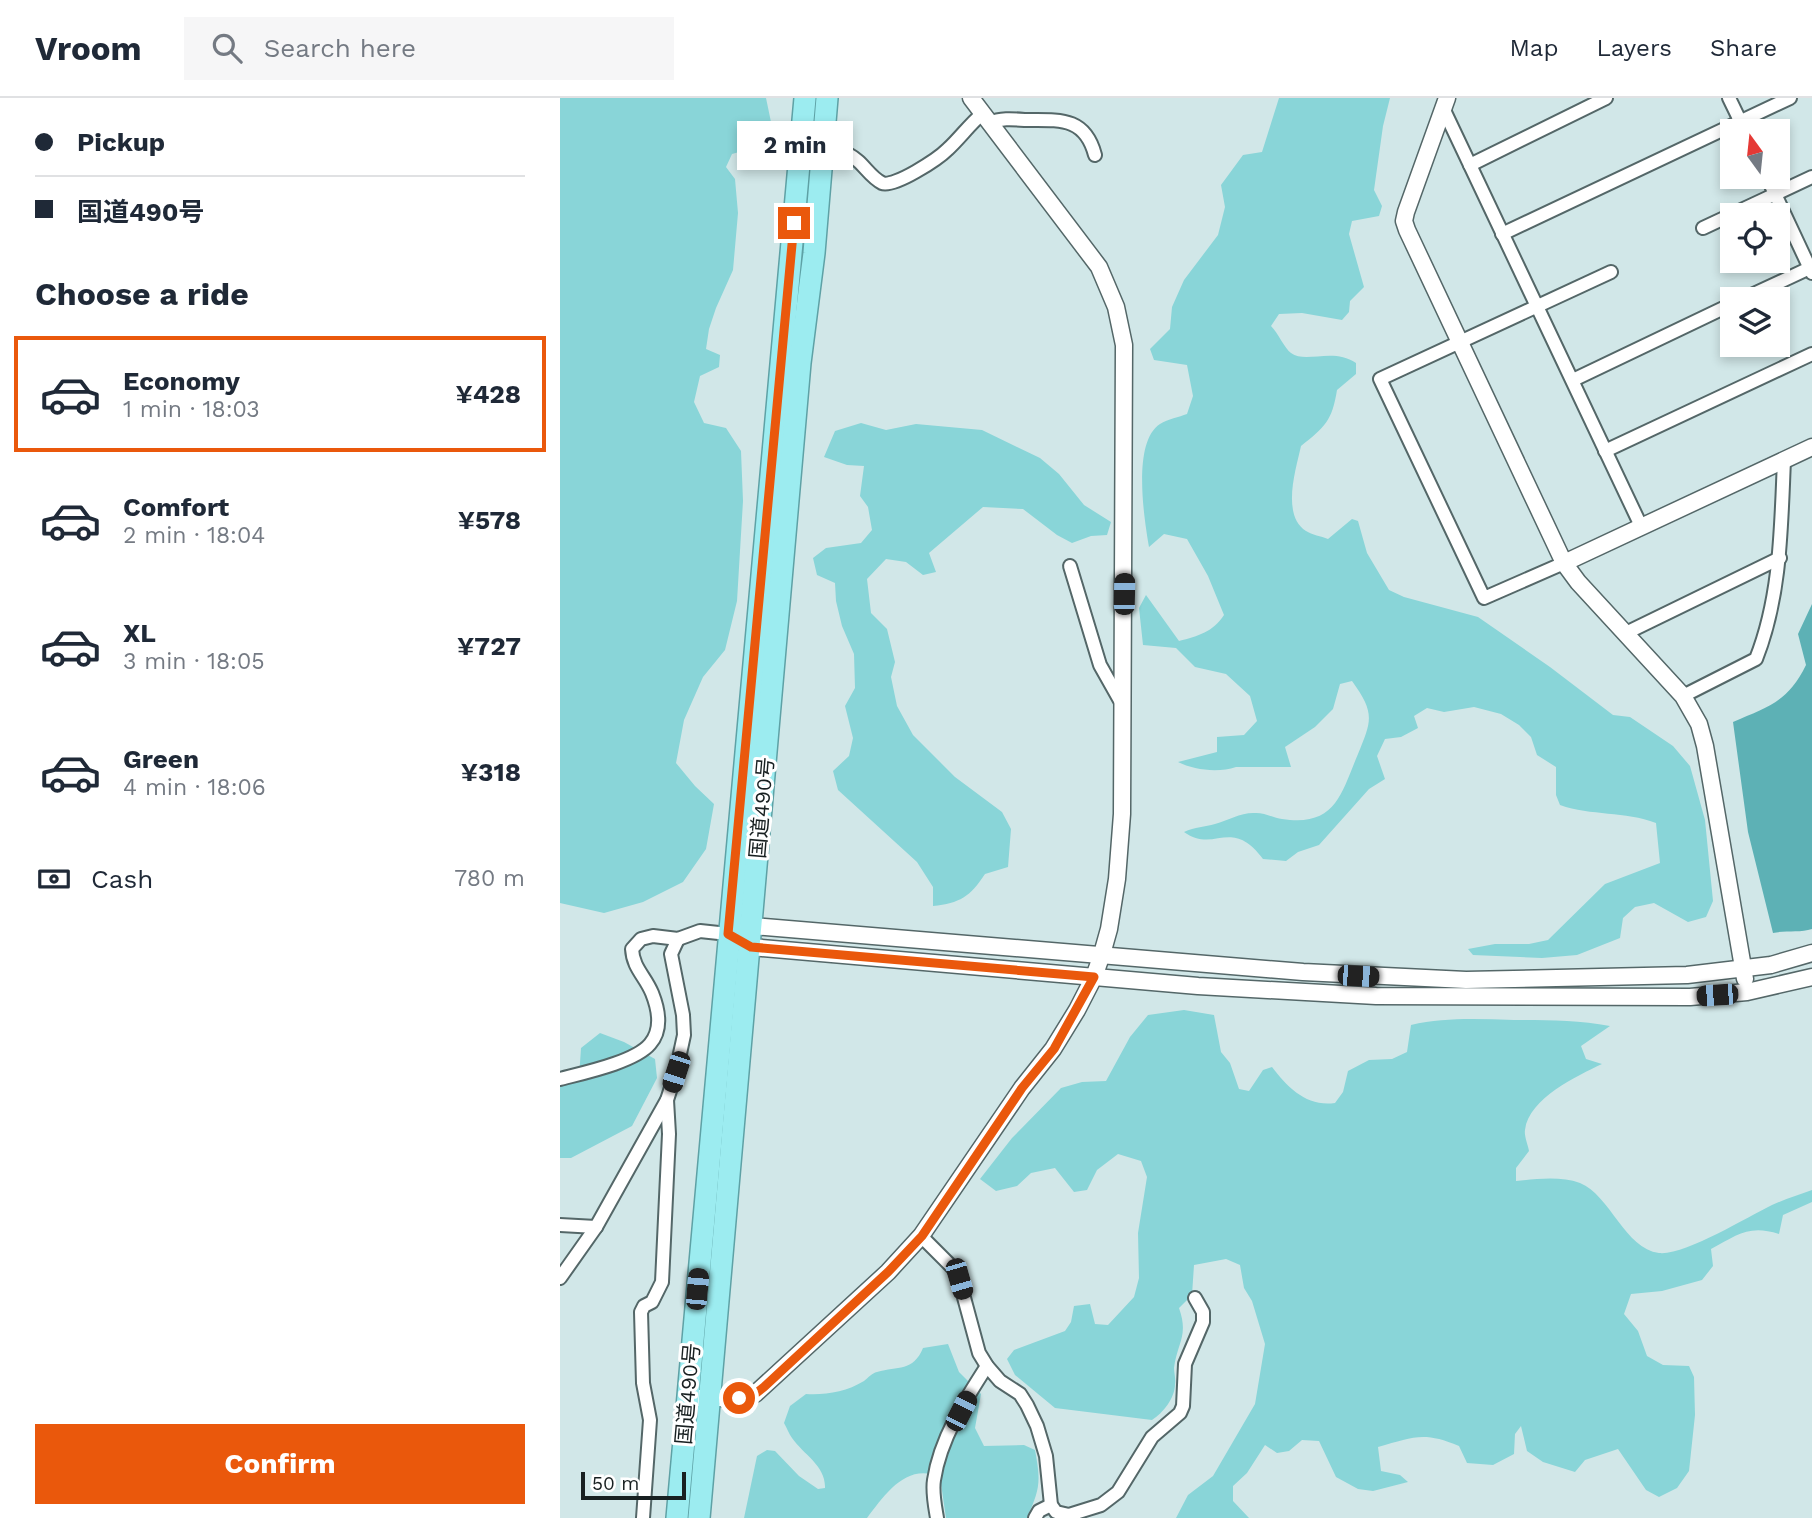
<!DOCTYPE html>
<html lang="en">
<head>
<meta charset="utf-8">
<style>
  body { margin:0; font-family:"Work Sans","Noto Sans JP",sans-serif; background:#f6f6f7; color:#1f2937; height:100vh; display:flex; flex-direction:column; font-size:26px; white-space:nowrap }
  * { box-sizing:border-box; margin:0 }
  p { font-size:23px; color:#747a83 }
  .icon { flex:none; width:38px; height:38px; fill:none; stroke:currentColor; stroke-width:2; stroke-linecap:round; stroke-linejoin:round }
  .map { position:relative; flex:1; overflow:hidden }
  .sheet { display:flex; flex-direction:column; background:#fff; width:560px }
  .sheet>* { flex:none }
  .hud { display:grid; align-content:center; height:154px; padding:0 35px; background:#fff }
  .needle { width:46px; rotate:345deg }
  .controls { position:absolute; left:1160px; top:21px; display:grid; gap:14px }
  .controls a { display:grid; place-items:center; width:70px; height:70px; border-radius:0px; background:#fff; box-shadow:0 4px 10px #0003; font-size:35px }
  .scale { position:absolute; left:21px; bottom:18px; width:105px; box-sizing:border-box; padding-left:7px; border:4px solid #182021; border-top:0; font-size:19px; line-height:24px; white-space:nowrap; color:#182021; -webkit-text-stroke:5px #fff; paint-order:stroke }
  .end { position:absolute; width:32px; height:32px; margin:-16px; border:9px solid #ea580c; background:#fff; box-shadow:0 0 0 4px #fff }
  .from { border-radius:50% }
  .bubble { position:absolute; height:49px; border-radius:0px; background:#fff; box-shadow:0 4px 10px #0003; font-size:23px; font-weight:700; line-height:49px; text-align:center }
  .car { position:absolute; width:21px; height:42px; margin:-21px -10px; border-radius:9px; box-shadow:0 0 5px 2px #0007; background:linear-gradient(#222 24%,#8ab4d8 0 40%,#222 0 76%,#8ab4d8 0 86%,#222 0) }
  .hud b { display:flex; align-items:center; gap:24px; height:66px; font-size:26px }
  .hud b+b { border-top:2px solid #e0e1e3 }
  .hud i { width:18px; height:18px; background:#1f2937 }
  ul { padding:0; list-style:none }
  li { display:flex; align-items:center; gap:21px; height:116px; margin:0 14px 10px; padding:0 21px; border:4px solid transparent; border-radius:0px }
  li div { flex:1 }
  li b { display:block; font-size:26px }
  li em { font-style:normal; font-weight:700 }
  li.selected { border-color:#ea580c }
  li>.icon { width:63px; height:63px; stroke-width:1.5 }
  h2 { padding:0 35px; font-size:32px; line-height:84px }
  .pay { display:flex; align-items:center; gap:18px; height:77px; padding:0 35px; font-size:26px }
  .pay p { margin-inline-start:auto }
  .primary-button { display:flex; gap:14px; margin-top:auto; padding:14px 35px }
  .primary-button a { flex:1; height:80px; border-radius:0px; background:#ea580c; color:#fff; font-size:28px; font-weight:700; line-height:80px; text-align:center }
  header { display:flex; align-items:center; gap:42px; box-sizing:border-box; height:98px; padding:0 35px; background:#fff; border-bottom:2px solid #e0e1e3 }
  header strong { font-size:33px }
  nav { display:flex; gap:38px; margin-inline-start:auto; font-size:24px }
  .search { width:490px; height:63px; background:#f6f6f7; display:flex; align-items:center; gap:18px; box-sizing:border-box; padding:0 24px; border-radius:0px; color:#747a83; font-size:26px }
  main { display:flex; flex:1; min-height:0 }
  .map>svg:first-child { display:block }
</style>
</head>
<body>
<header>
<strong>Vroom</strong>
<div class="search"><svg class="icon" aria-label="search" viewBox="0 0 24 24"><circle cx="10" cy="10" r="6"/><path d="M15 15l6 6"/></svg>Search here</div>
<nav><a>Map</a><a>Layers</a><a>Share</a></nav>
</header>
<main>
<section class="sheet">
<div class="hud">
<b><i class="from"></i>Pickup</b>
<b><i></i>国道490号</b>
</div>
<h2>Choose a ride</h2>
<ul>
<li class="selected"><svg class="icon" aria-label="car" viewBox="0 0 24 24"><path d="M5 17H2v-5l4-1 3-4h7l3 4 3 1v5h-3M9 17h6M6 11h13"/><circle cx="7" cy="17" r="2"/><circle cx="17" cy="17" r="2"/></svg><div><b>Economy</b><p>1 min · 18:03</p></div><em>¥428</em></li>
<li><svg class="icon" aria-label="car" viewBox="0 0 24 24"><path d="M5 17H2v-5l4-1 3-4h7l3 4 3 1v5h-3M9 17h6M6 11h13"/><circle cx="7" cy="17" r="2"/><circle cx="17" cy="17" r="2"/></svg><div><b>Comfort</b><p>2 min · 18:04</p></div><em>¥578</em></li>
<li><svg class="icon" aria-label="car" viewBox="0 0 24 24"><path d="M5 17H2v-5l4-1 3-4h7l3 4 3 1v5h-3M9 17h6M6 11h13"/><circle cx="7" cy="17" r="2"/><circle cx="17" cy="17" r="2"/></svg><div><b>XL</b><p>3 min · 18:05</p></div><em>¥727</em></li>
<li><svg class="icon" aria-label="car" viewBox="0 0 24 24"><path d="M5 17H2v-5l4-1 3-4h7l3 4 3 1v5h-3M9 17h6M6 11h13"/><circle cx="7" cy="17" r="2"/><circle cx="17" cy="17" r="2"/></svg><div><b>Green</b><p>4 min · 18:06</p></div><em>¥318</em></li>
</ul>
<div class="pay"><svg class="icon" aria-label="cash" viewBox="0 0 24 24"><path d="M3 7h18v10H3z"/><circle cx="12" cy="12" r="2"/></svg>Cash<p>780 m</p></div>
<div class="primary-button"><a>Confirm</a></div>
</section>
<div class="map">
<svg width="1252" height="1420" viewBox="0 0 1252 1420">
  <rect width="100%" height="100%" fill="#d1e7e8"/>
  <!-- green -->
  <g fill="#89d5d8">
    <path d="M0,0H206L211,24C202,42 192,51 172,56L166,69L175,81L178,115L173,172L156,210L149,231L146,251L160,257L159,269L140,278L134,304L144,325L166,330L181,353L183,403L177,503L165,552L143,579L124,622L116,665L135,688L154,706L146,751L123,784L83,804L44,815L0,805Z"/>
    <path d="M719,0H830L823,28L814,92L822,108L819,118L792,123L789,136L804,189L790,203L789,214L782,222L742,215L719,216L711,228C718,235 725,251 731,255C746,266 773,249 796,265V276L777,292C772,323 765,329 741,348C736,371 721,417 746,433C752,437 761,438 768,441L792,421L798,423L807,455L829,492L844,499L918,519L990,569L1053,617L1070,619L1113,648L1130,668L1145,722L1153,803L1146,819L1128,824L1094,805L1075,809L1063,820L1060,840L1017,857L982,860L913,857L908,851L935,846H969L988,842L1045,786L1100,765L1096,725C1065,713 1031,718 1000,707L996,697V669L977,657L971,639L959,627L941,616L914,609L884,614L867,610L854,618L858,630L841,639L825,641L817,658L825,681L809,691L759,747L738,754L726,763L703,761C671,718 655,756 624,734C635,729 645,729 655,726C669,722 681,714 696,715C705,715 714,720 722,721C776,729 781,696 798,656C812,622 815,615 792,583L780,586L773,611L755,629L725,649L731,669H676C658,675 634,672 618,664L657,654V639L684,637L697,623L690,598L666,576L635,569L616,550L583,547L579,510L586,497L619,543C638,538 653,534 664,517L648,478L627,441L604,436L589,449C584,420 572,344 600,326C608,321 619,319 627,316L633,298L627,267L594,262L590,251L610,231L612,209L624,182L658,137L665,109L661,87L683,57L702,54Z"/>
    <path d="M301,325L326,332L356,326L422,332L480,360L499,376L524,407L551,424L547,437L531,438L512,445L497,437L463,411L423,409L369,455L376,474L363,477L346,464L326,461L307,481L311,515L327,531L335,564L331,579L337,608L353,637L395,679L442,714L451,731L448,769L425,776C410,799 400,805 373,808V789L357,764L278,692L273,673L289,658L293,640L285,608L295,590L294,556L282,528L276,503L275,485L257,477L253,460L266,450L301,445L312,432L308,409L300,398L304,368L287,367L264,359L275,333Z"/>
    <path d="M624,912L654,917L661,954L670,965L679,991L689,993L703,972L712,969C728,990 747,1009 775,1005L783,994L788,973L809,962L832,961L847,954L851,927C885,919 919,921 954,922C986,922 1018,922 1050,928L1021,948L1026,961L1042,966C1017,978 969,1000 965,1032C964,1038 968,1047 969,1053L956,1070V1083C976,1081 1001,1078 1020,1085C1050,1097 1065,1151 1099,1155C1124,1158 1187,1119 1212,1107C1225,1101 1239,1097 1252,1092V1104L1223,1117L1219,1136C1189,1126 1177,1137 1151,1151L1153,1168L1142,1182L1102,1193L1071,1196L1064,1216L1078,1233L1087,1258L1103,1267L1129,1268L1134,1279L1135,1317L1129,1373L1117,1390L1099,1399L1086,1392L1058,1351L1025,1362L1015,1374L983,1364L967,1353L961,1328L955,1336L954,1356L933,1367L907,1365L899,1348C864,1333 853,1339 818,1349L821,1373L840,1377L848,1384L813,1393L798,1391L776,1379L759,1343L742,1342L729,1353L717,1355L705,1347L687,1375L673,1388V1403L689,1420H616L628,1397L653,1378L695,1306L705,1246L692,1203L684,1190L680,1167L666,1161L634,1167L632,1197L619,1210C629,1238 617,1245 614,1270C614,1275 616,1281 615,1286C615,1300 603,1315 592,1322L495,1310L455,1277L447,1261L454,1252L505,1233L511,1224L514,1208L530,1206L535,1226L548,1227L574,1199L579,1180L578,1135L587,1079L581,1063L558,1056L537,1072L527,1092L514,1094L495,1070L471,1075L457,1088L436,1093L420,1081L452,1040L501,990L522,984L546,983L570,939L588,917Z"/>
    <path d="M40,935L64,944L95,961L97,980L72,1028L11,1060H0V984L19,980L21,950Z"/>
    <path d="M388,1246L399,1274L421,1296L415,1330L424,1348L464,1347L475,1352C481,1384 480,1391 467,1420H386L380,1379C347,1364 325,1396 307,1420H184L197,1358L207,1352L215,1353L239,1378L258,1391L265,1390C266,1368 244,1357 232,1340C229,1336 227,1330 224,1325L230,1308L246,1296C266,1297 286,1294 304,1283C308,1280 312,1275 317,1274C338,1268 353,1274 363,1250Z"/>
  </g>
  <!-- water -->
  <path fill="#5db1b5" d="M1252,506V831C1240,835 1226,832 1213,835L1188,734L1173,624C1208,609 1228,604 1246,567L1238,536Z"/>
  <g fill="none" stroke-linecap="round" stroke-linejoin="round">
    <defs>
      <g id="minor">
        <path d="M1169,0L1185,33"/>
        <path d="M883,10L1081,428"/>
        <path d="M429,25C441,20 452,21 466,22C500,22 525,19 535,57"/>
        <path d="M241,44C261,47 282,49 298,63C306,70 312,80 322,85C334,90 378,61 388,51C400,40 409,27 422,16"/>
        <path d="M910,67L1046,0"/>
        <path d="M1207,79L1252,175"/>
        <path d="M1143,130L1252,79"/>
        <path d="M942,136L1230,0"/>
        <path d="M1183,201L1252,169"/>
        <path d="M1013,282L1172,206"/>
        <path d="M1045,353L1252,256"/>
        <path d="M1004,465L924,500L820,281L1051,174"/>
        <path d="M510,468L540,567L562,606"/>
        <path d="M1066,535L1220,460"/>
        <path d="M1123,598L1196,561C1221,498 1221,429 1224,362"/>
        <path d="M0,981C23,975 75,964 90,946C103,931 98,910 92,895C85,878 73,870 72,851L81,841L93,838L118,841L140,833L168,836"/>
        <path d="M0,1127L36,1129"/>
        <path d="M361,1138L393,1170L399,1181L419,1255L427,1268L440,1283L460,1296L467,1307L477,1328L486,1358L491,1407L496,1414L509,1417L541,1407L558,1394L592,1339L620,1315L623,1308L625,1266L643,1224V1214L635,1200"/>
        <path d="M0,1180L36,1129L107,1002L116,974L124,937L123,917L111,856L118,841"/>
        <path d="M83,1420L90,1322L83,1285L81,1214L84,1208L92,1204L102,1184L109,1036L107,1002"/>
        <path d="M377,1420C375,1408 372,1394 374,1382C380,1341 405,1302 427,1268"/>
        <path d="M475,1420L479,1413L491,1407"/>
      </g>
      <g id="tertiary">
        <path d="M887,0L846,114L844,123L847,132L1004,465L1018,484L1123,598L1139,626L1145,648L1185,881"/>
        <path d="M1004,465L1252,349"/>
        <path d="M181,832L192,828L743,874L906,882L1127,877L1211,867L1252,855"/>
        <path d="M182,844L191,849L638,888L816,898L1130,899L1187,894L1252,879"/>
        <path d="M128,1300H179L195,1296L328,1174L361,1138L462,990L493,951L517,912L534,879L542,856L549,831L557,781L562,716L564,247L556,209L539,169L411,0"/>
      </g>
      <g id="trunk">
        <path d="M117,1420L245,0"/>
        <path d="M139,1420L240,265L254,155L267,0"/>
      </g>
    </defs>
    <!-- minor casing -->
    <use href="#minor" stroke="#546768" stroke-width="16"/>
    <!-- tertiary casing -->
    <use href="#tertiary" stroke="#546768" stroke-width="19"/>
    <!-- trunk casing -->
    <use href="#trunk" stroke="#5ea1a5" stroke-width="24"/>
    <!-- minor -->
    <use href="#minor" stroke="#fff" stroke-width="12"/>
    <!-- tertiary -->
    <use href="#tertiary" stroke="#fff" stroke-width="16"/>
    <!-- trunk -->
    <use href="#trunk" stroke="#9cecf0" stroke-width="21"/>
  </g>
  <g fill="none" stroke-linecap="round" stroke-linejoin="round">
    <!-- route -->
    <path stroke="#ea580c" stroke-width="9" d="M179,1300L195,1296L204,1289L328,1174L362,1138L462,990L494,951L534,879L191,849L168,836L234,125"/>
  </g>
  <g text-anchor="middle" stroke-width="6" stroke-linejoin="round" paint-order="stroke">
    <!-- street labels -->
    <g font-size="21" fill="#182021" stroke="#fff">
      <text transform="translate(202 710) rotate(-85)" y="7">国道490号</text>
      <text transform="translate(128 1296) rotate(-85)" y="7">国道490号</text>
    </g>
  </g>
</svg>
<div class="controls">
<a><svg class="needle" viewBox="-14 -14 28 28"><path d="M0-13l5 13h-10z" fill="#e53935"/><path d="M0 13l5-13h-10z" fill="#747a83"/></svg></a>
<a><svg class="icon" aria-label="locate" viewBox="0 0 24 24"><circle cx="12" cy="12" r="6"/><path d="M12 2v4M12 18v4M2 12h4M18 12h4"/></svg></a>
<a><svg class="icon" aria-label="layers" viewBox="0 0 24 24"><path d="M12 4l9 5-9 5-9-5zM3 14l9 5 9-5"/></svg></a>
</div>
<div class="scale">50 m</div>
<i class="end from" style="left:179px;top:1300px"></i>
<i class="end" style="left:234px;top:125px"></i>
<div class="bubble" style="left:177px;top:23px;width:116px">2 min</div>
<i class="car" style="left:564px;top:496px;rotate:1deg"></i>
<i class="car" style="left:798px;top:878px;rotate:93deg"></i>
<i class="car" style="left:1157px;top:897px;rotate:266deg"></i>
<i class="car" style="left:116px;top:974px;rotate:198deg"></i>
<i class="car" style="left:399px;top:1181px;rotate:164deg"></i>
<i class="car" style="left:137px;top:1191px;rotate:5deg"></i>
<i class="car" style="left:401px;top:1313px;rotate:27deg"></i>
</div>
</main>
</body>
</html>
